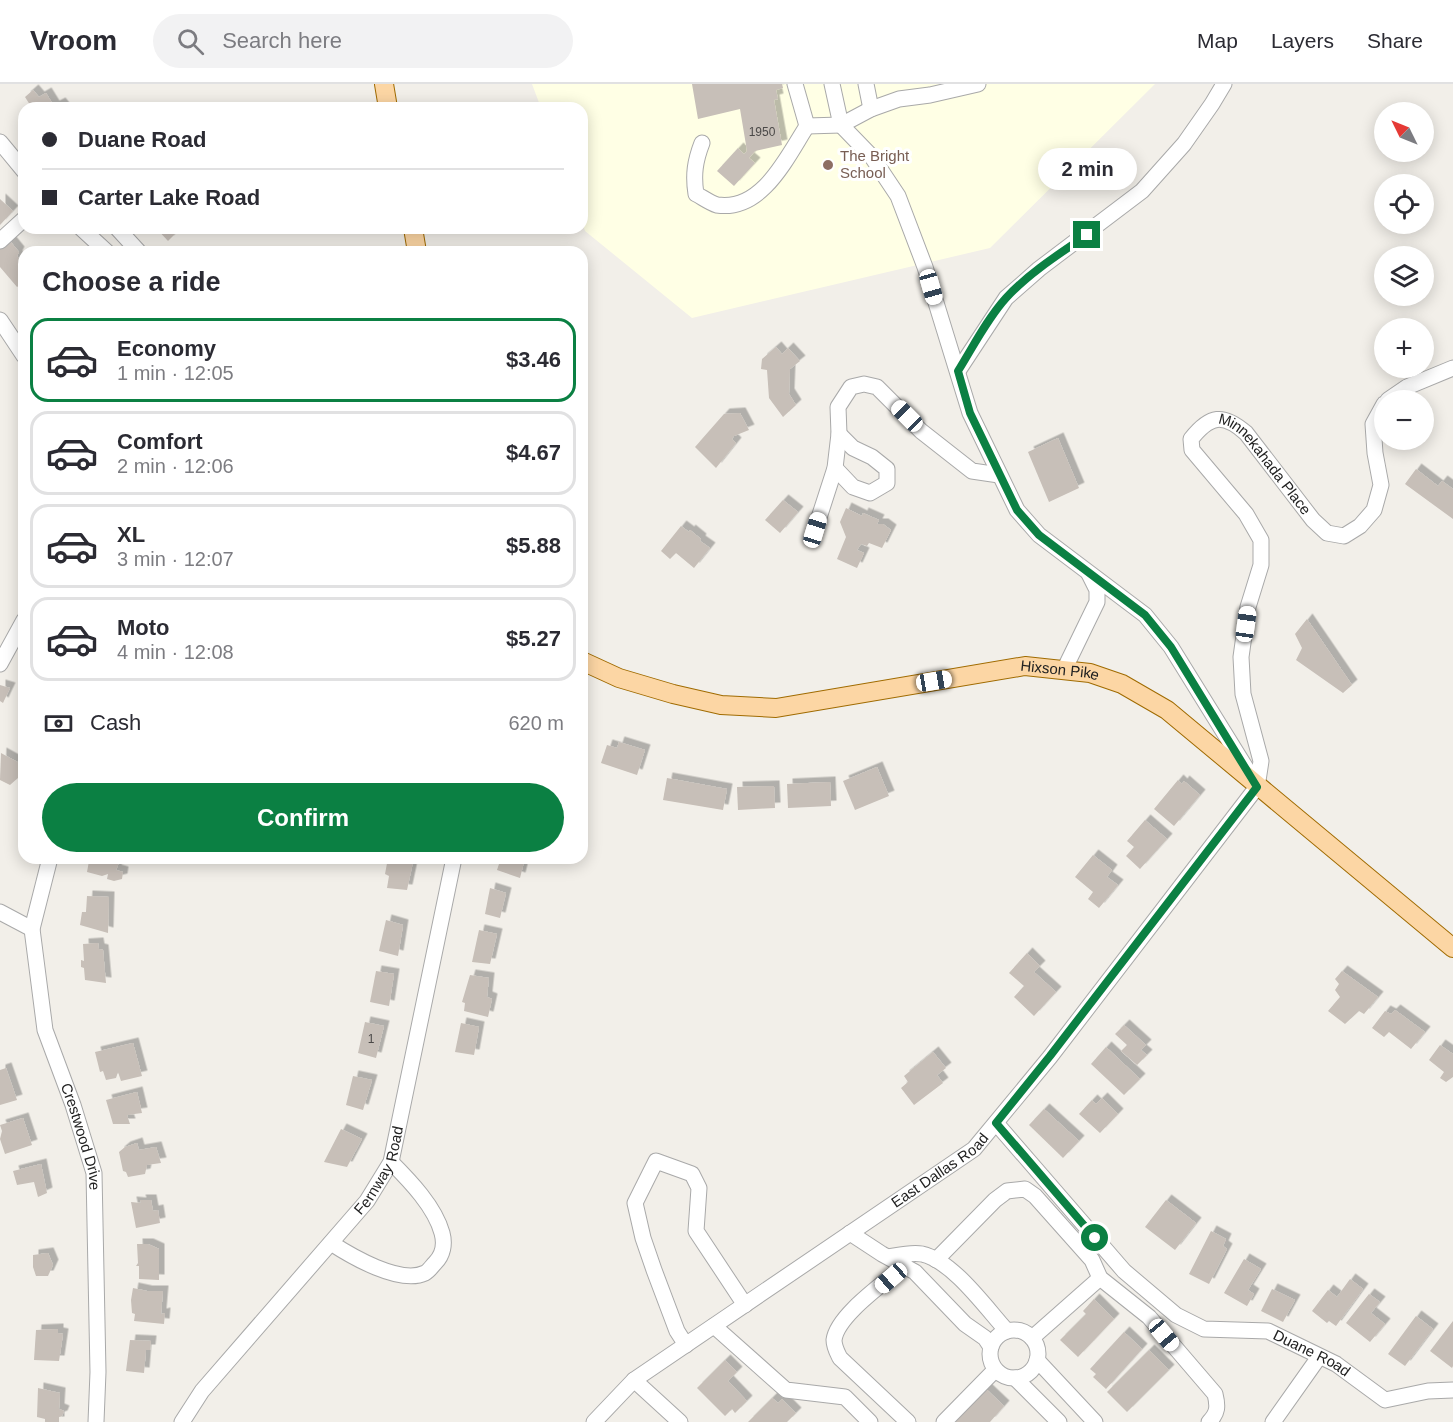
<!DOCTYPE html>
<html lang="en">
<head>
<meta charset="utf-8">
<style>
  body { margin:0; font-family:Arial,sans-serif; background:#f2f2f3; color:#2b2b33; height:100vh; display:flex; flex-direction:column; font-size:22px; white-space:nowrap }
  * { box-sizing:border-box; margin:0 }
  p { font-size:20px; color:#7c7c81 }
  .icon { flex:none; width:33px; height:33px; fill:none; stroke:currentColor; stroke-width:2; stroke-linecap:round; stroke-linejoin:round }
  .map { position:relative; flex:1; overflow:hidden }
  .sheet { position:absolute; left:18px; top:162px; width:570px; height:618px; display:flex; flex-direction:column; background:#fff; border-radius:18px; box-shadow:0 3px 15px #0003 }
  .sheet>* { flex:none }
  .guide { position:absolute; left:18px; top:18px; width:570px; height:132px; border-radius:18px; box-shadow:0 3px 15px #0003; display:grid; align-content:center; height:132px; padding:0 24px; background:#fff }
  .needle { width:39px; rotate:313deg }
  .controls { position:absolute; left:1374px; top:18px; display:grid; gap:12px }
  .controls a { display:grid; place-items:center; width:60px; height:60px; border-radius:50%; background:#fff; box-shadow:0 3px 15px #0003; font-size:30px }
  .end { position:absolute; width:27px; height:27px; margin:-14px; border:8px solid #0b8043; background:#fff; box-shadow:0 0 0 3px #fff }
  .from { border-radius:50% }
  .bubble { position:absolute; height:42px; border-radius:21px; background:#fff; box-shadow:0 3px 15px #0003; font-size:20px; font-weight:600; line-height:42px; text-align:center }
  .car { position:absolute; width:18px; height:36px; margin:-18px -9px; border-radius:8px; box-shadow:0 0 4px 2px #0007; background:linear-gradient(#fff 24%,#345 0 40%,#fff 0 76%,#345 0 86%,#fff 0) }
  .guide b { display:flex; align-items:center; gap:21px; height:57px; font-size:22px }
  .guide b+b { border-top:2px solid #e1e1e2 }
  .guide i { width:15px; height:15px; background:#2b2b33 }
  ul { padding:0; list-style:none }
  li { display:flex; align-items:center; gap:18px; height:84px; margin:0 12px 9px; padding:0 12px; border:3px solid #e1e1e2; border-radius:18px }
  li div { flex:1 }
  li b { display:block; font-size:22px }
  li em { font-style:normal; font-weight:600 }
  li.current { border-color:#0b8043 }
  li>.icon { width:54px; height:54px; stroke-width:1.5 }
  h2 { padding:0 24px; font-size:27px; line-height:72px }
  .pay { display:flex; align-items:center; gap:15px; height:66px; padding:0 24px; font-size:22px }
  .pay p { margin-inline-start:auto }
  .primary-button { display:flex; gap:12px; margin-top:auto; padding:12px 24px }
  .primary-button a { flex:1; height:69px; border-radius:36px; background:#0b8043; color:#fff; font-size:24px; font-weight:600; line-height:69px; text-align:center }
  header { display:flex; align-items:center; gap:36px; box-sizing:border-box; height:84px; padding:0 30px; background:#fff; border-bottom:2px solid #e1e1e2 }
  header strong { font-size:28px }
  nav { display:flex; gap:33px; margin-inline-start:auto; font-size:21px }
  .search { width:420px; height:54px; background:#f2f2f3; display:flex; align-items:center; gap:15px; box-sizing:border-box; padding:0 21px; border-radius:33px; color:#7c7c81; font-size:22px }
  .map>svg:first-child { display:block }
</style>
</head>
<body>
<header>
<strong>Vroom</strong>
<div class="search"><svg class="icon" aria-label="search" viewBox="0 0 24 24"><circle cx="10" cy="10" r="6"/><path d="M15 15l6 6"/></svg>Search here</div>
<nav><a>Map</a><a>Layers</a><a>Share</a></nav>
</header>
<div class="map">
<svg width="1453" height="1338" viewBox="0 0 1453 1338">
  <defs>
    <filter id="shadow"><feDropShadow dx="5.5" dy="-5.5" stdDeviation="0" flood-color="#0004"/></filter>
  </defs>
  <rect width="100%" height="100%" fill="#f2efe9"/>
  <!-- education -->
  <path fill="#ffffe5" d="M532,0H1155L990,164L692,234L585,147L582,138V24H541Z"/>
  <!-- building -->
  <g fill="#c7bfb8" filter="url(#shadow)">
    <path d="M692,0H782L783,4L776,6L778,15L774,16L782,61L755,67L749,74L755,79L734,102L717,87L738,64L744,70L747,67L740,25L698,35Z"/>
    <path d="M33,6L39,13L46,9L54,22L60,19L64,24H32L25,13Z"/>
    <path d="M0,115L13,127L0,141Z"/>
    <path d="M156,144H181L168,157Z"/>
    <path d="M10,157L19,168L17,172L24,181V198L17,203L0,183V160Z"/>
    <path d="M776,263L782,270L788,264L800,277L790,285L789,310L796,321L783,333L769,314L767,286L761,285L762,275Z"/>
    <path d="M740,329L749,346L734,352L732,355L736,359L716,384L695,363L724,330Z"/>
    <path d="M1058,354L1079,404L1049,418L1028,368Z"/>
    <path d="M1416,385L1438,402L1442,397L1453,405V435L1405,400Z"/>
    <path d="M783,416L798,428L780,449L765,436Z"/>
    <path d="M846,424L862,432L863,429L879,436L877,440H883L891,446L882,464L869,459L867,462L861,460L857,466L864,469L857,484L837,475L846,453L840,438Z"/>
    <path d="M681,442L689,448L690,446L701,455L700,457L710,464L694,484L676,469L670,475L661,467Z"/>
    <path d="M1307,535L1352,601L1343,609L1296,576L1302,564L1295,550Z"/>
    <path d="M0,601L10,604L3,619L0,617Z"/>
    <path d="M619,658L645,666L637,691L601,679L607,661L617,664Z"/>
    <path d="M1,669L21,680L19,693L10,701L0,696Z"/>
    <path d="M877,683L889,712L855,726L843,697Z"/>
    <path d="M667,694L727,705L723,726L663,716Z"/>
    <path d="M1178,696L1182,700L1184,697L1200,711L1174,742L1154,725Z"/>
    <path d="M830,698L831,722L788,724L787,700Z"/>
    <path d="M774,702L775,724L738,726L737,703Z"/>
    <path d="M1145,736L1167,755L1140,785L1126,772L1134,763L1127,757Z"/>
    <path d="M1093,771L1112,786L1107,793L1118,801L1099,824L1088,815L1093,808L1075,793Z"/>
    <path d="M94,774H121L116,786L123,788L122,795L114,797L107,795L108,790L102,792L87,788L89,777L93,778Z"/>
    <path d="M388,774L413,778L407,806L387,804L389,792L385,790Z"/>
    <path d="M501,774H525L520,794L497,786Z"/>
    <path d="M490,804L506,809L500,834L485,830Z"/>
    <path d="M87,812L109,813L108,849L80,841L82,828H86Z"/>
    <path d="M386,836L403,841L398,872L379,867Z"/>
    <path d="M479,846L497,850L490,880L472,878Z"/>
    <path d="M98,859L99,865L103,866L106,899L85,896L84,884L81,883V876L84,877L83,860Z"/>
    <path d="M1027,869L1040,882L1034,888L1056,908L1034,932L1014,913L1024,902L1009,889Z"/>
    <path d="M376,887L394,890L389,922L370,918Z"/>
    <path d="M1342,887L1378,913L1364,930L1359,927L1345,940L1328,927L1340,913L1335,906L1339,900L1335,895Z"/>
    <path d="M470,891L489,894L487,913L492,915L488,933L464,927L465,919L462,918Z"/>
    <path d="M1395,926L1425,948L1411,965L1389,948L1384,953L1372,944L1385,927L1391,930Z"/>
    <path d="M365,938L384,942L376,974L358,969Z"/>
    <path d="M461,939L479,943L474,971L455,968Z"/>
    <path d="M1124,941L1146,961L1141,966L1147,971L1137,981L1121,967L1127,961L1115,950Z"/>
    <path d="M133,959L142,992L121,997L118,988L116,994L106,996L103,987L100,988L95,968Z"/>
    <path d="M1440,961L1453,970V993L1446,998L1440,994L1444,988L1429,976Z"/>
    <path d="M1106,963L1140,995L1124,1011L1091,980Z"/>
    <path d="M933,968L946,984L937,991L943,999L914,1021L901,1004L908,998L904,992Z"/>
    <path d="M6,984L17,1016L0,1021V986Z"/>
    <path d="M353,992L372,996L363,1026L346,1021Z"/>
    <path d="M137,1008L142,1029L127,1031L130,1040H113L106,1016Z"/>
    <path d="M1102,1014L1118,1030L1100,1049L1079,1030L1092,1016L1096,1020Z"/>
    <path d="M1044,1025L1079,1057L1063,1074L1029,1041Z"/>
    <path d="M23,1034L32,1061L5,1070L0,1055L2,1047L0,1041Z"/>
    <path d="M341,1045L362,1055L347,1083L324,1078Z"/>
    <path d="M137,1059L139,1066L156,1063L161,1079L147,1081L145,1090L128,1093L126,1088L123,1087L119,1068L125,1063Z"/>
    <path d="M41,1080L47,1109L38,1113L34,1098L17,1101L13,1087Z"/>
    <path d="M140,1116H151L153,1127L158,1126L160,1139L136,1144L131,1118L141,1119Z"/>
    <path d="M1166,1116L1196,1139L1175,1166L1145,1143Z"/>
    <path d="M1211,1147L1226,1155L1223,1162L1227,1165L1209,1200L1189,1190Z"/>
    <path d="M137,1160H148L159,1165V1196L139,1195V1182H136L138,1179Z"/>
    <path d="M48,1169L53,1181L48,1192H36L33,1183V1171Z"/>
    <path d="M1244,1175L1261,1185L1248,1206L1254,1210L1247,1222L1224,1209Z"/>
    <path d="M1350,1195L1363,1205L1336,1242L1329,1237L1327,1239L1312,1227L1328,1206L1337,1213Z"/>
    <path d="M133,1204L147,1207H163L161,1230L165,1229L164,1240L134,1237L135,1230L132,1229L131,1216Z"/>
    <path d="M1272,1205L1295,1216L1283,1238L1261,1227Z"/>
    <path d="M1369,1210L1380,1218L1371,1229L1385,1240L1370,1258L1346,1239Z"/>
    <path d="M1094,1215L1114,1235L1078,1273L1060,1256L1086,1230L1083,1227Z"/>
    <path d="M1416,1232L1433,1245L1405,1282L1388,1270Z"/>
    <path d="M1453,1237V1282L1452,1284L1430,1267Z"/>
    <path d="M58,1245V1249L63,1250L59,1277L34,1276L36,1246Z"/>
    <path d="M1124,1248L1142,1265L1106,1305L1093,1293L1096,1290L1090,1285Z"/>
    <path d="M130,1256L151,1257L150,1266H146L144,1289L126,1287Z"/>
    <path d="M1149,1266L1169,1286L1127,1328L1107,1308Z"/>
    <path d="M725,1276L737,1288L728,1297L747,1317L735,1329L732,1325L725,1332L697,1304Z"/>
    <path d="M38,1304L60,1309L59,1325L64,1327L62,1332L59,1333V1338H45V1335L37,1333Z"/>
    <path d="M985,1304L1004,1322L990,1338H953Z"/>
    <path d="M772,1314L778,1319L782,1315L796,1329L787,1338H748Z"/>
  </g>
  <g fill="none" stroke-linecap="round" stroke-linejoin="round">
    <defs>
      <g id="minor">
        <path d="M795,0L807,42"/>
        <path d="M832,0L841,41L872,73L898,112L925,183L970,329L1017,426L1039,451L1145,531L1171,563L1251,692"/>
        <path d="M866,0L871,25"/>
        <path d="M807,42L841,41L871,25L899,15L930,11L978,0"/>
        <path d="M0,58L24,87"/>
        <path d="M702,59C695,77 693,91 696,110C702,113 710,119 717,121C762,128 787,73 807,42"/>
        <path d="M81,144L107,168"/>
        <path d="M117,144L139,168"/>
        <path d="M0,157L24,135"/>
        <path d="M0,236L24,272"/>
        <path d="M958,287L1006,214L1039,185L1142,107L1184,60L1212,20L1224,0"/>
        <path d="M1388,316L1407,303L1453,284"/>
        <path d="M835,384L853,403L870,409L887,399V385L872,373L853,364L839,350"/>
        <path d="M815,446L835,384L839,350L838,323L851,303L864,300L877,303L921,347L972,387L999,391"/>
        <path d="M0,580L24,536"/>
        <path d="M1064,586L1097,518V506L1089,490"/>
        <path id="s1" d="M1257,703L1261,677L1243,610L1241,573L1248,523L1261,481V456L1246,430L1192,366L1191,355C1210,331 1223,329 1246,349L1313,436L1327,449L1344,452L1360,442L1374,426L1381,401L1375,369L1373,340L1384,320"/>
        <path id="s2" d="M50,774L32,845L45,946L73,1021L94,1089L98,1288L96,1338"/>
        <path d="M0,828L32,845"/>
        <path id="s3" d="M996,1039L1124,1187L1176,1231L1204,1245L1268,1247L1336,1280L1385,1316L1428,1307L1453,1306"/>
        <path d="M850,1149L882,1170L915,1188L965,1240L985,1254L991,1263"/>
        <path d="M331,1159C351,1172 400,1201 425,1189C429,1187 432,1182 435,1179C443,1171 445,1160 442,1149C435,1123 410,1097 391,1078"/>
        <path d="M889,1173C900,1171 911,1168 922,1170C953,1177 986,1224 1007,1247"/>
        <path d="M936,1176L995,1116L1007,1107L1025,1105L1035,1112L1092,1176L1100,1194L1149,1233L1215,1310C1218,1322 1218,1329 1209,1338"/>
        <path d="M905,1181C886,1198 837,1231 834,1256C834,1263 837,1268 840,1274L908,1338"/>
        <path d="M714,1242L786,1306L845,1313L870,1338"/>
        <circle cx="1014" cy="1270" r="24"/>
        <path d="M1032,1254L1100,1194"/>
        <path d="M686,1261L677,1247L654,1186L643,1154L635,1119L656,1077L692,1090L699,1104L696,1147L745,1221"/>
        <path d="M1037,1276L1095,1338"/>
        <path d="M1015,1294L1059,1338"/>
        <path d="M634,1296L680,1338"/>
        <path id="s4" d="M182,1338L202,1307L367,1117L391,1078L454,774"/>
        <path id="s5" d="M594,1338L634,1296L974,1065L1050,973L1257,703"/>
        <path d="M944,1338L995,1286"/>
        <path d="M1273,1338L1319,1273"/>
      </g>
      <g id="major">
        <path d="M384,0L388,24"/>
        <path d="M413,144L417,168"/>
        <path id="s6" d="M582,577L619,594L673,610L721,621L776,624L1025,582L1090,589L1122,600L1167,626L1453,864"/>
      </g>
    </defs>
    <!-- minor casing -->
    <use href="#minor" stroke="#a9a9a9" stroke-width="17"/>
    <!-- major casing -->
    <use href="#major" stroke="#a06b00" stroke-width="20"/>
    <!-- minor -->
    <use href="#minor" stroke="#fff" stroke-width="15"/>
    <!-- major -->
    <use href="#major" stroke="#fcd6a4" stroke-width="18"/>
  </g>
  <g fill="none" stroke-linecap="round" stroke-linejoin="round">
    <!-- route -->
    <path stroke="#0b8043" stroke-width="8" d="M1087,151C1059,170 1029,189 1006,214C987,235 973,263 958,287L970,329L1017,426L1039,451L1145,531L1171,563L1257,703L1050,972L996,1039L1095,1154"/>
  </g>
  <!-- markers -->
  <circle fill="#8d6e63" stroke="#fff" stroke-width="2" cx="828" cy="81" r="6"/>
  <g text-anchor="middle" stroke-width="6" stroke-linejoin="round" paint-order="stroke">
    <!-- number labels -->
    <g font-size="12" fill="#4b4948">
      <text x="762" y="52">1950</text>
      <text x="371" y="959">1</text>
    </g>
    <!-- education labels -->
    <g font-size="15" fill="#785e54" stroke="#fff" text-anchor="start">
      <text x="840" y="77">The Bright<tspan x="840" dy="17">School</tspan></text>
    </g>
    <!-- street labels -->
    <g font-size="15" fill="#222" stroke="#fff">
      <text dy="5" stroke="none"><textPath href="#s1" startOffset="478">Minnekahada Place</textPath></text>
      <text dy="5" stroke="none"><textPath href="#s6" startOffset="489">Hixson Pike</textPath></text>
      <text dy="5" stroke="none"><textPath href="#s2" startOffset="288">Crestwood Drive</textPath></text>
      <text dy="5" stroke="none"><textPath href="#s4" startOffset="322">Fernway Road</textPath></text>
      <text dy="5" stroke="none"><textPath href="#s5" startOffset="429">East Dallas Road</textPath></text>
      <text dy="5" stroke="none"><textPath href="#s3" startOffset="408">Duane Road</textPath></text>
    </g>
  </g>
</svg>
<div class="controls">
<a><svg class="needle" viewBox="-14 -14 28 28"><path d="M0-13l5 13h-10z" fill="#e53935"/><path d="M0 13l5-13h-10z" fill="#7c7c81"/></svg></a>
<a><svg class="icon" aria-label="locate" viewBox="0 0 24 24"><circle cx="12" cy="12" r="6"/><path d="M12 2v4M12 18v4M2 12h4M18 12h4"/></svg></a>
<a><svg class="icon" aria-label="layers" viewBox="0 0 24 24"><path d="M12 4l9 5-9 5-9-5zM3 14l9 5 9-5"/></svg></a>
<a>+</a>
<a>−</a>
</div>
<i class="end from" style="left:1095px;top:1154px"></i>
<i class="end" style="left:1087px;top:151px"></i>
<div class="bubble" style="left:1038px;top:64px;width:99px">2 min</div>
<i class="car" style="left:931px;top:203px;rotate:164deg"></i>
<i class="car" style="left:907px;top:332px;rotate:315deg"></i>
<i class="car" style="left:815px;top:446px;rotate:17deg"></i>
<i class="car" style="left:1246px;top:540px;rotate:8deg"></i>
<i class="car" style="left:934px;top:597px;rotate:81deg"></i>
<i class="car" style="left:891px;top:1194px;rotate:229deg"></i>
<i class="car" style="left:1164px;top:1251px;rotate:140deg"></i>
<div class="guide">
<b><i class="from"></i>Duane Road</b>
<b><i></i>Carter Lake Road</b>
</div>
<section class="sheet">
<h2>Choose a ride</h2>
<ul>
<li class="current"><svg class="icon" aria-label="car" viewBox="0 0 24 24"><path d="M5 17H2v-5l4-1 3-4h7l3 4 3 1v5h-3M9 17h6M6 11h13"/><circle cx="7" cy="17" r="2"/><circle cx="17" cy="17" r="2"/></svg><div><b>Economy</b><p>1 min · 12:05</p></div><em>$3.46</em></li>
<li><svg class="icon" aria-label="car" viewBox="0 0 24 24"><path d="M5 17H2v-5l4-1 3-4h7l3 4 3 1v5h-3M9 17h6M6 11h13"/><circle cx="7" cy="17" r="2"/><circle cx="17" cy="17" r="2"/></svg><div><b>Comfort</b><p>2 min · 12:06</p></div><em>$4.67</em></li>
<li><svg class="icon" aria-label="car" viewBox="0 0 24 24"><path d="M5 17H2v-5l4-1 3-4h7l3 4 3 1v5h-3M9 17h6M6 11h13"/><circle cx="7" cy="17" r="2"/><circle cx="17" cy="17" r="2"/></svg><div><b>XL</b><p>3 min · 12:07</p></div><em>$5.88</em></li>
<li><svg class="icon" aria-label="car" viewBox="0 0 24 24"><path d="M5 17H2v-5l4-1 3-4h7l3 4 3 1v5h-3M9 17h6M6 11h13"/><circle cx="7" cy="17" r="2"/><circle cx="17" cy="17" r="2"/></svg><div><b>Moto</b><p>4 min · 12:08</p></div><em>$5.27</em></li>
</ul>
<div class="pay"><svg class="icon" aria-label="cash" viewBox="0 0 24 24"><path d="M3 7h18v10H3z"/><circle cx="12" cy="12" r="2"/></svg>Cash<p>620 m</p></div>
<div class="primary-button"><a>Confirm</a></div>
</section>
</div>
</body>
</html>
